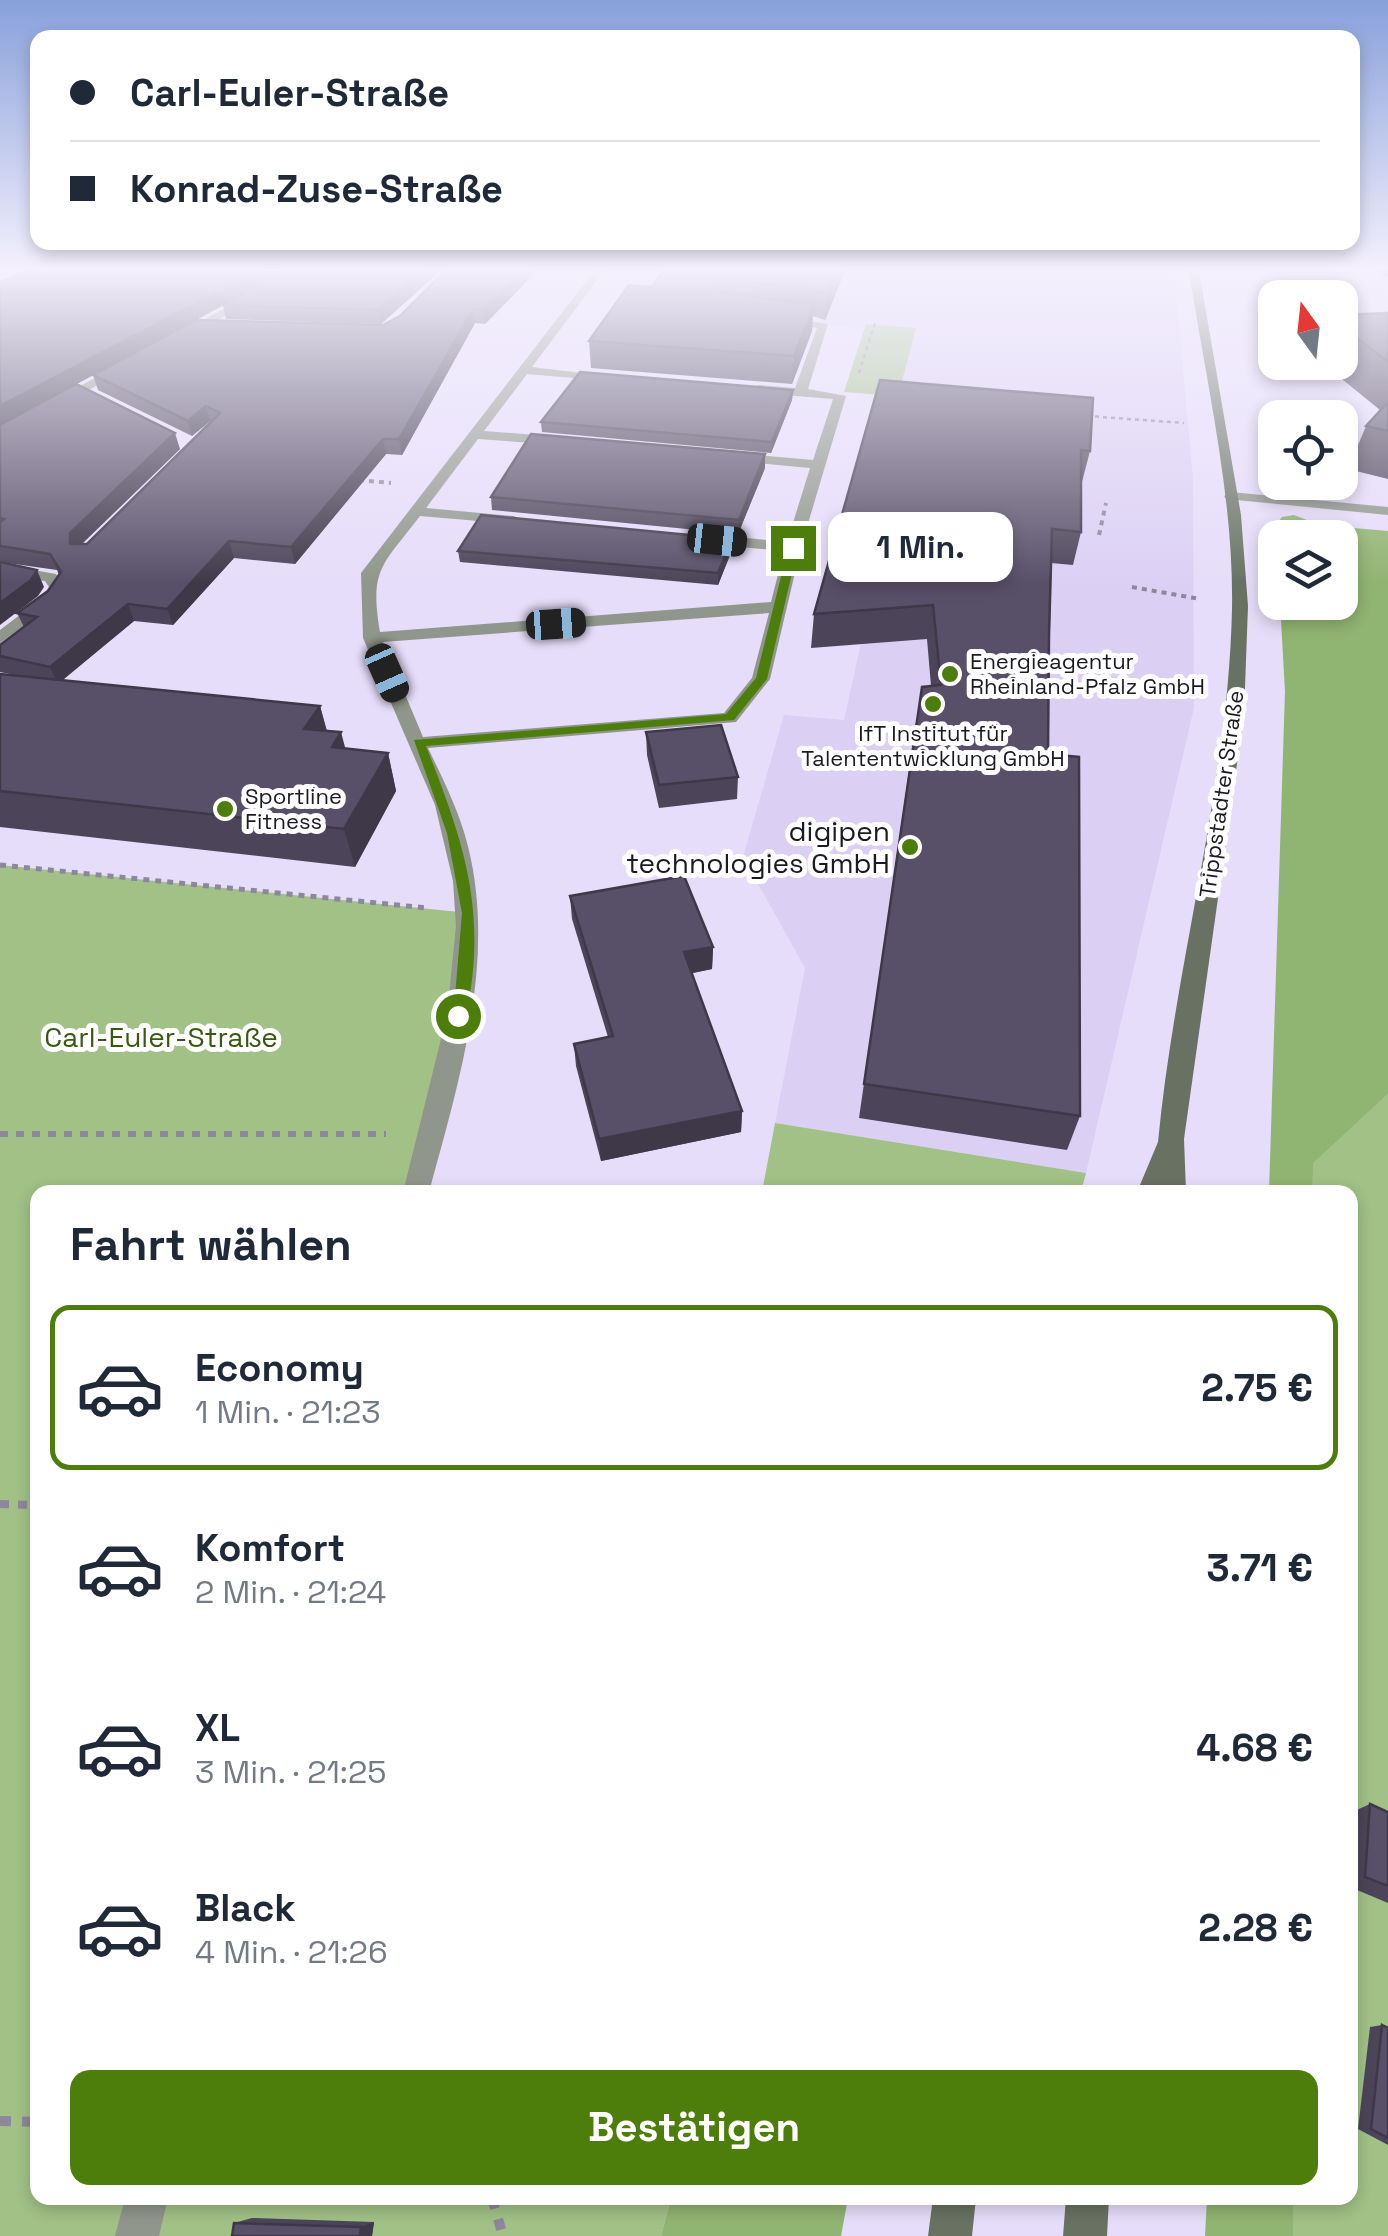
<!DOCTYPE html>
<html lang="de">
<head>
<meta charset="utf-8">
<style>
  body { margin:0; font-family:"Space Grotesk",sans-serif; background:#f6f6f7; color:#1f2937; height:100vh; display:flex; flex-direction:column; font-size:38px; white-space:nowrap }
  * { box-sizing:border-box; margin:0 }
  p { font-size:32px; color:#747a83 }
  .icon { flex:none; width:55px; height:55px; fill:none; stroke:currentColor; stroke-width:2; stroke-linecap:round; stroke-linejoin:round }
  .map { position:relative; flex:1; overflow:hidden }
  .panel { position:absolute; left:30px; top:1185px; width:1328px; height:1020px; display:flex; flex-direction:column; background:#fff; border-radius:20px; box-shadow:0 5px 15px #0003 }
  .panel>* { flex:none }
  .top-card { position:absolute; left:30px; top:30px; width:1330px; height:220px; border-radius:20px; box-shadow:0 5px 15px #0003; display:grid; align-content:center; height:220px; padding:0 40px; background:#fff }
  .needle { width:65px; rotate:345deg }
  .tools { position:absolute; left:1258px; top:280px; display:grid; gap:20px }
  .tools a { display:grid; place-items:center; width:100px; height:100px; border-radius:20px; background:#fff; box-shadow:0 5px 15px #0003; font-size:50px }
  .end { position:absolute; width:45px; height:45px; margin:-22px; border:12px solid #4d7d0a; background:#fff; box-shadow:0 0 0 5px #fff }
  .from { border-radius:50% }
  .bubble { position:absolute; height:70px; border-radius:20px; background:#fff; box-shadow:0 5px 15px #0003; font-size:32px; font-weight:700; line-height:70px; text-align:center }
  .car { position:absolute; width:30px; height:60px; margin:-30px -15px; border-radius:12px; box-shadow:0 0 8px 2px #0007; background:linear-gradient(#222 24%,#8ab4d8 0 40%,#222 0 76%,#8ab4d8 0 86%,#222 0) }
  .top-card b { display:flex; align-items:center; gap:35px; height:95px; font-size:38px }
  .top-card b+b { border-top:2px solid #e0e1e3 }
  .top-card i { width:25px; height:25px; background:#1f2937 }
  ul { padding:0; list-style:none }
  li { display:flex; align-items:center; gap:30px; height:165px; margin:0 20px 15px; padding:0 20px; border:5px solid transparent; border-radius:20px }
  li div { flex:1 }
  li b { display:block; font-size:38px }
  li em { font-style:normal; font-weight:700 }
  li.current { border-color:#4d7d0a }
  li>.icon { width:90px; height:90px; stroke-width:1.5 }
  h2 { padding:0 40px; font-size:45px; line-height:120px }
  .button { display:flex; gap:20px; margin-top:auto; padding:20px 40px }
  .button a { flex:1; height:115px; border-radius:20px; background:#4d7d0a; color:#fff; font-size:40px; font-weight:700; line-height:115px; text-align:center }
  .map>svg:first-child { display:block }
</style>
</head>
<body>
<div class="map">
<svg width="1388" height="2236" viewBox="0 0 1388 2236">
  <rect width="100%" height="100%" fill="#e6ddfa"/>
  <!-- built -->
  <path fill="#dbd0f4" d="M835,271H1174L1193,479L1194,708L1086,1173L775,1123L805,968L743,857L784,715L844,720L915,399L857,393L876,329L826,325L818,320Z"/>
  <!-- green -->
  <g fill="#a1c187">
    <path d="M866,324L916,328L898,396L844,392Z"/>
    <path d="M0,865L469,913L432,1134L416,1192H38V2198H671L661,2236H0Z"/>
    <path d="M1388,1094V2236H1293V2198H1350V1192H1312V1163Z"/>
    <path d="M775,1123L1086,1173L1081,1192H762Z"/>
  </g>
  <!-- forest -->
  <g fill="#90b471">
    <path d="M1294,515L1320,525L1388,531V1094L1313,1163L1312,1192H1269L1285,691L1280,603L1340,602V538H1275V550L1271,530L1282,517Z"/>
    <path d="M671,2198H848L841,2236H661Z"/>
    <path d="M1207,2198H1293V2236H1205Z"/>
  </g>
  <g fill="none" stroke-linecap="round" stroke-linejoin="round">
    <!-- path-far5 -->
    <g stroke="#8d879b" stroke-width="2.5" stroke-dasharray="4 4" stroke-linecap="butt">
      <path d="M859,373L875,323"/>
      <path d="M1087,416L1184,423"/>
    </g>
    <!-- path-far4 -->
    <g stroke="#8d879b" stroke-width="4" stroke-dasharray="5 5" stroke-linecap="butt">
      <path d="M359,480L391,483"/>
      <path d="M1099,535L1106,503"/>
      <path d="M1132,587L1200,599"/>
    </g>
    <!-- path-far3 -->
    <path stroke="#8d879b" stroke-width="5" stroke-dasharray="6 6" stroke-linecap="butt" d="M0,865L427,908"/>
    <!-- path-far2 -->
    <path stroke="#8d879b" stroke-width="6" stroke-dasharray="8 8" stroke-linecap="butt" d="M0,1134H386"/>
    <!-- path-far1 -->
    <path stroke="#8d879b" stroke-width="8" stroke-dasharray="9 9" stroke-linecap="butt" d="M0,1504L38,1505"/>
    <!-- path -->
    <g stroke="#8d879b" stroke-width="10" stroke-dasharray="11 11" stroke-linecap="butt">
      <path d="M0,2121L38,2122"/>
      <path d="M492,2198L503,2236"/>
    </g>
    <!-- lane -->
    <path fill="#90968b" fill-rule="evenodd" d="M0,564L56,574L65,587L53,605L0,643V630L41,599L49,587L45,581L0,574Z"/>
    <!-- street -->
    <g fill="#90968b" fill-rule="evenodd">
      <path d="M294,271H306L186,338L176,335Z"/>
      <path d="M594,271H604L532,367L615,377L609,381L527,374L484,431L561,437L568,441L561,445L478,439L426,508L514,516L521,520L514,524L420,516C383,565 369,568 380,632L771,602L784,551L698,543L690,538L698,533L787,542L810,468L735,461L728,457L735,453L813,460L833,399L758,393L752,389L758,385L795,388L817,328L776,320V316L828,324L808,389L846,396L801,547L770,679L736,722L428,748C441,775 455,803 464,832C500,950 460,1078 429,1192H403L447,1015L456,926L453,881L435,805L363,638L361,573ZM769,613L752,678L724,713L423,737L383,642Z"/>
      <path d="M121,364L131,367L0,438V429Z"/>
      <path d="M1231,492L1388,507V515L1226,499L1224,496Z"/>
      <path d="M125,2198H168L159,2236H115Z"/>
    </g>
    <!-- secondary -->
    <g fill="#697262" fill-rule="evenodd">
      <path d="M1189,271H1199L1241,515L1248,606L1244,714L1184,1139L1186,1192H1137L1158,1142C1175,963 1228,789 1232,609C1234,497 1206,382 1189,271Z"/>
      <path d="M933,2198H976L972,2236H928Z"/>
      <path d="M1066,2198H1109L1107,2236H1063Z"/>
    </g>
  </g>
  <!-- wall -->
  <g fill="#4c4559" fill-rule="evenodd">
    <path d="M29,271H531V277L485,324L475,323L402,455L386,454L295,564L234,558L173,625L134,621L62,680L320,706L327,731L346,749L388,753L396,791L355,867L0,827V674L19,676L0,672V645L24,627L17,613L48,591L59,575L57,570L0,562V425L180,449L82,544H87L211,422L210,421L192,436L98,390L93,375L196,320L0,425ZM440,271L443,272L400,316L383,325L196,320L223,305L226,319L381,324Z"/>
    <path d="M663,271H845L825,320L813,316L812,331L792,384L591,368L589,341L652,287Z"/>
    <path d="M1377,271H1388V277Z"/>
    <path d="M1388,313V479L1348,469L1366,426L1380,410L1321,362H1340V315Z"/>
    <path d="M880,380L1090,451L1082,482H1081V532L1073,565L1051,563L1048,754L1080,1116L1067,1150L859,1118L916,722L931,686L927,639L811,648L814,614Z"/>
    <path d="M793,390L792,400L771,453L542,432L541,422Z"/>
    <path d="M765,454V468L738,534L492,510L491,497Z"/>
    <path d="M732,550L718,585L460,562L458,551Z"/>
    <path d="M646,732L738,777L737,799L659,808L647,755Z"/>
    <path d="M570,896L713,947L712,969L691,973L742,1111L741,1132L601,1161L576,1066L574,1044L608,1037L572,919Z"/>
    <path d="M1370,1804L1388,1812V1903L1350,1887V1813Z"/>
    <path d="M1382,2025L1388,2028V2145L1358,2129L1370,2027Z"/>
    <path d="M252,2218L374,2222L372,2236H232L234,2223Z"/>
  </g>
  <!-- shaded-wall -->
  <g fill="#3e3849">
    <path d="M258,271H287L0,425V406Z"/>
    <path d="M423,271H440L381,324L378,310Z"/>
    <path d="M523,271H531V277L485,324L483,310Z"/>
    <path d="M836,271H845L825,320L826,294Z"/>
    <path d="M721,280L720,306L711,286Z"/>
    <path d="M814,305L812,331L792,384L794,356Z"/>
    <path d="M473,309L475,323L402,455L399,439Z"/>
    <path d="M793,390L792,400L771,453L772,442Z"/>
    <path d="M206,406L210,421L192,436L188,421Z"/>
    <path d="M175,433L180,449L76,549L70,544V533Z"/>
    <path d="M383,439L386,454L295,564L291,547Z"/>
    <path d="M765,454V468L738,534L739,520Z"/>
    <path d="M732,539V550L718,585V573Z"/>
    <path d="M229,541L234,558L173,625L167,609Z"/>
    <path d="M37,570L44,587L38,596L0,625V603Z"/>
    <path d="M128,604L134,621L58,684L50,667Z"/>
    <path d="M320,706L330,744L304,729Z"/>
    <path d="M341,732L351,770L332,747Z"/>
    <path d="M388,753L396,791L355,867L344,829Z"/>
    <path d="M713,947L712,969L684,975V952Z"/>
    <path d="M742,1111L741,1132L601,1161L599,1139Z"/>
    <path d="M374,2222L372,2236H360L361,2227Z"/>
  </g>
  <!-- building -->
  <g fill="#585068" stroke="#3e3849" stroke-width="2.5">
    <path d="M29,271H258L0,406V282Z"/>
    <path d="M285,271H423L378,310L223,305Z"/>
    <path d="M445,271H523L483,310L473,309L399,439H383L291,547L229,541L167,609L128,604L50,667L0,656V645L37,617L17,613L48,591L61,572L50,554L0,546V522L4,519L0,518V425L76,384L175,433L70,533V544H87L220,413L206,406L188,421L93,375L196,320L383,325L400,316Z"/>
    <path d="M663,271H836L826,294L805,287L721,280L711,286L714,291L814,305L794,356L589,341L629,285L652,287Z"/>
    <path d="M1388,313V362L1340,325V315Z"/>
    <path d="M580,372L793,390L772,442L541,422Z"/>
    <path d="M880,380L1093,398L1090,451L1081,450V532L1052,529L1049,635L1048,754L1079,757L1080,1116L864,1084L922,687L941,685L933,605L814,614Z"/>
    <path d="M1388,402V431L1366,426Z"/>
    <path d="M531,434L765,454L739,520L491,497Z"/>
    <path d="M481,515L732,539L718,573L458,551Z"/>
    <path d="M0,562L37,570L31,580L0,603Z"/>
    <path d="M0,674L320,706L304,729L341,732L332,747L388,753L344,829L0,791Z"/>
    <path d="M721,725L738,777L659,785L646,732Z"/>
    <path d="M684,876L713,947L684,952L742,1111L599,1139L574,1044L613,1036L570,896Z"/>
    <path d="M1370,1804L1388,1812V1886L1365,1877Z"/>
    <path d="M1382,2025L1388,2028V2138L1371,2129Z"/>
    <path d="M234,2223L361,2227L360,2236H232Z"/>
  </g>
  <!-- sky -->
  <linearGradient id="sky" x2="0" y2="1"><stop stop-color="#88a0da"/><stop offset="0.46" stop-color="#f4f0fd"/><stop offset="1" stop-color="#f4f0fd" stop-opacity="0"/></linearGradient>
  <rect width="1388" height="584" fill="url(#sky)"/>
  <!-- route -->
  <path fill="#4d7d0a" d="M793,544L798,548L767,679L734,720L426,746C464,843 488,911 466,1016L464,1020H453L462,913L447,833L414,740L726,714L756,678L788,548Z"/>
  <!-- markers -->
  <g fill="#4d7d0a" stroke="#fff" stroke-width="4">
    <circle cx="950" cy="674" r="10"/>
    <circle cx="933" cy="704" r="10"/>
    <circle cx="225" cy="809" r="10"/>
    <circle cx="910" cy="847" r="10"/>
  </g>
  <g text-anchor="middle" stroke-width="10" stroke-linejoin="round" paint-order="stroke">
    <!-- far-poi labels -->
    <g font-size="22" fill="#1c1923" stroke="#fff" text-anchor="start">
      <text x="970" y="669">Energieagentur<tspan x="970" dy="25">Rheinland-Pfalz GmbH</tspan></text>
      <text x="933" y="741" text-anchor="middle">IfT Institut für<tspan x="933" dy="25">Talententwicklung GmbH</tspan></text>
      <text x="245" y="804">Sportline<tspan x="245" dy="25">Fitness</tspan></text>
    </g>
    <!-- far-street labels -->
    <g font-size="22" fill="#1c1923" stroke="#fff">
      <text transform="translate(1221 794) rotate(-82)" y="8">Trippstadter Straße</text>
    </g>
    <!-- poi labels -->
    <g font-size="28" fill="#1c1923" stroke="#fff" text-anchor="end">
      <text x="890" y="841">digipen<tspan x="890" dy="32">technologies GmbH</tspan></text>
    </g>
    <!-- park labels -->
    <g font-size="28" fill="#385912" stroke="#fff">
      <text x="161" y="1047">Carl-Euler-Straße</text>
    </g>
  </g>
</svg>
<div class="tools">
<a><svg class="needle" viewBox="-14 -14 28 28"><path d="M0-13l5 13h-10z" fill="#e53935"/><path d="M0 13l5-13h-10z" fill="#747a83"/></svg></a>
<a><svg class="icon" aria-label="locate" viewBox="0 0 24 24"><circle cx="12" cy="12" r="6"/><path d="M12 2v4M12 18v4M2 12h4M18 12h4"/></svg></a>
<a><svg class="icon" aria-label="layers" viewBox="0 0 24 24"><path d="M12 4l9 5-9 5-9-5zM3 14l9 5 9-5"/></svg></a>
</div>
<i class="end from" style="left:458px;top:1016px"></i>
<i class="end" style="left:793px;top:548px"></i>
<div class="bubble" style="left:828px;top:512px;width:185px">1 Min.</div>
<i class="car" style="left:717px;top:540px;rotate:96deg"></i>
<i class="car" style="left:556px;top:624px;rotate:86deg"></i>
<i class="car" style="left:387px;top:673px;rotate:156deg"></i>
<div class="top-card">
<b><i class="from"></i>Carl-Euler-Straße</b>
<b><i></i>Konrad-Zuse-Straße</b>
</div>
<section class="panel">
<h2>Fahrt wählen</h2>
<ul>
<li class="current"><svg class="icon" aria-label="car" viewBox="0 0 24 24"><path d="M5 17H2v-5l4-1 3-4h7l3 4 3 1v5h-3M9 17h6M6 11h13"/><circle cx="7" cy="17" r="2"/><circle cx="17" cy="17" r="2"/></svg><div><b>Economy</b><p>1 Min. · 21:23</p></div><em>2.75 €</em></li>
<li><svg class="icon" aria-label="car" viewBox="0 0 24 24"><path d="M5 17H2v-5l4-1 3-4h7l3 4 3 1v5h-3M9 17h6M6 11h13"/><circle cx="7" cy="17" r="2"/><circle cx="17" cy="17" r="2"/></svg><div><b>Komfort</b><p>2 Min. · 21:24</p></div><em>3.71 €</em></li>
<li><svg class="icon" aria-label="car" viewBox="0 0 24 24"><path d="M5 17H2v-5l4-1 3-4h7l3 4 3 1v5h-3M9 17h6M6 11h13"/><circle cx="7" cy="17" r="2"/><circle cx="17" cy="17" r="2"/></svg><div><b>XL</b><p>3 Min. · 21:25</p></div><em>4.68 €</em></li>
<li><svg class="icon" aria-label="car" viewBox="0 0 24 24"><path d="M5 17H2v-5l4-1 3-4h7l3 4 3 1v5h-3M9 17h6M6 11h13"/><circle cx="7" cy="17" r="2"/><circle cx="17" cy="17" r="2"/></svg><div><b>Black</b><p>4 Min. · 21:26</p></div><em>2.28 €</em></li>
</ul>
<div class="button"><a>Bestätigen</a></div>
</section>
</div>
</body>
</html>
